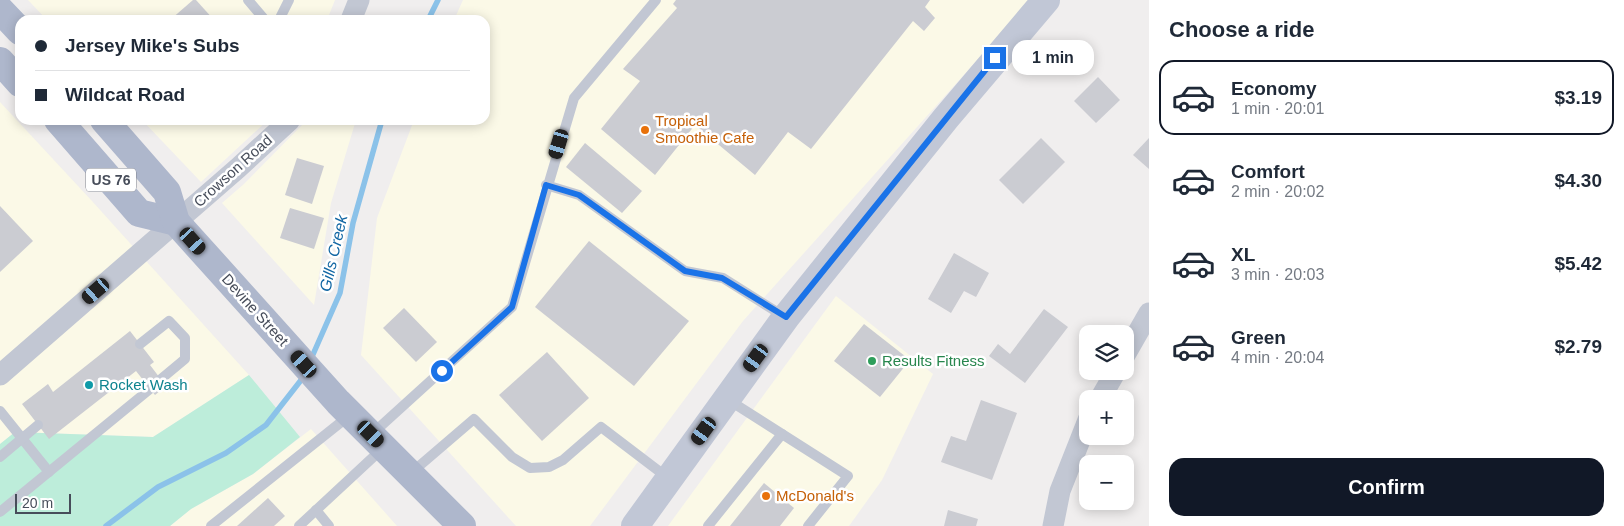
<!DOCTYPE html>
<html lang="en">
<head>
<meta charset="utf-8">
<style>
  body { margin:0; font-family:Arial,sans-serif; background:#f6f6f7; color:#1f2937; height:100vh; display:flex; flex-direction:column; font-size:19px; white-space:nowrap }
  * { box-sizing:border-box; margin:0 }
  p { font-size:16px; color:#747a83 }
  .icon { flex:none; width:28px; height:28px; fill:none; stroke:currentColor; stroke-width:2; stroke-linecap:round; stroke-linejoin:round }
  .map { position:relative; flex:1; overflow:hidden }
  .side { display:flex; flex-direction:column; background:#fff; width:475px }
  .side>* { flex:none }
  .guide { position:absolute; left:15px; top:15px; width:475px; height:110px; border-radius:15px; box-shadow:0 2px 12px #0003; display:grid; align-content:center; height:110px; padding:0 20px; background:#fff }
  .fabs { position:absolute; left:1079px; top:325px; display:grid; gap:10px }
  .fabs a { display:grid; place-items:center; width:55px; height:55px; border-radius:10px; background:#fff; box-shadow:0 2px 12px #0003; font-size:25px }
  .scale { position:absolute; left:15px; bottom:12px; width:56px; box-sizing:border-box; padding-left:5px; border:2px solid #474d5a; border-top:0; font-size:14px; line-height:18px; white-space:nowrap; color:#474d5a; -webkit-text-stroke:4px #fff; paint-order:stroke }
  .end { position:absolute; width:22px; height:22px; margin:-11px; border:6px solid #1a73e8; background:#fff; box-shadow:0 0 0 2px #fff }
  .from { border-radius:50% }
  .bubble { position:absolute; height:35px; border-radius:15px; background:#fff; box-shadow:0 2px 12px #0003; font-size:16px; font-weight:700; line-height:35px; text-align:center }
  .car { position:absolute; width:15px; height:30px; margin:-15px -8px; border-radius:6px; box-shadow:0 0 4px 1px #0007; background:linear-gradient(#222 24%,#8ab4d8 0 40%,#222 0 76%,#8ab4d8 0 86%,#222 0) }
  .guide b { display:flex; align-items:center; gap:18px; height:48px; font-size:19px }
  .guide b+b { border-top:1px solid #e0e1e3 }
  .guide i { width:12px; height:12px; background:#1f2937 }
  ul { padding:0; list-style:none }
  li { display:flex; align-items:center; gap:15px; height:75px; margin:0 10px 8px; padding:0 10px; border:2px solid transparent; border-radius:15px }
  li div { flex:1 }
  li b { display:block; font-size:19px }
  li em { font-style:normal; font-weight:700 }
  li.on { border-color:#111827 }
  li>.icon { width:45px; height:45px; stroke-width:1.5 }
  h2 { padding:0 20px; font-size:22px; line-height:60px }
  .primary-button { display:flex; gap:10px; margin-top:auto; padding:10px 20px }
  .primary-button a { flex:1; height:58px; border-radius:15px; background:#111827; color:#fff; font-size:20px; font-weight:700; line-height:58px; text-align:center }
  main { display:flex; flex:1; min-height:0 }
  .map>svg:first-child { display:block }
</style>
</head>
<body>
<main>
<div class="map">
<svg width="1149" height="526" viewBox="0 0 1149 526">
  <rect width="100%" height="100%" fill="#f0eeee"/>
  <!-- commercial -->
  <g fill="#fbf9e7">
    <path d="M28,0H335L327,20H47Z"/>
    <path d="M463,0H1031L743,321L590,526H516L361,355L377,218L414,120H485V20H454Z"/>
    <path d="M0,102L92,201L249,375L153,437L15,432L0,444Z"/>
    <path d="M142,120H268L201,182Z"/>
    <path d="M307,120H356L331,203L314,305L222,203L244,184Z"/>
    <path d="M836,296L933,374L882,480L849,526H668Z"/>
    <path d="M311,429L397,526H170L191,509L253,474Z"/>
  </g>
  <!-- green -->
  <path fill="#bdedda" d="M249,375L300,437L253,474L191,509L170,526H0V444L15,432L153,437Z"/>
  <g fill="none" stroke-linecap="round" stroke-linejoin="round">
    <!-- stream -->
    <g stroke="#8bc2e9" stroke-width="5.5">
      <path d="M428,20L438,0"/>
      <path d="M311,359L340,293L353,223L382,120"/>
      <path d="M106,526L158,487L226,453L266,425L305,375"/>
    </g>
  </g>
  <!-- building -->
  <g fill="#cbccd2">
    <path d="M193,0H196L214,20H170Z"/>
    <path d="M676,0H930L925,7L935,18L924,31L913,21L811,149L788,132L755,175L695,125L655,175L601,129L640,81L623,69L677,8L673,4Z"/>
    <path d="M1098,77L1120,100L1096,123L1074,101Z"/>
    <path d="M1041,138L1065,162L1023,204L999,180Z"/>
    <path d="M1149,138V169L1133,155Z"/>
    <path d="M585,143L642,191L622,213L566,167Z"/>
    <path d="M297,158L324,166L312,204L285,195Z"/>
    <path d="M0,206L33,241L0,272Z"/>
    <path d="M290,208L324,218L314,249L280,238Z"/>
    <path d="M589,241L689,321L634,386L535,307Z"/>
    <path d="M954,253L989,273L976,297L964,291L951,313L928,299Z"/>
    <path d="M404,308L437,342L416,362L383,328Z"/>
    <path d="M1044,309L1068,327L1025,383L989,356L998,344L1010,354Z"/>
    <path d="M864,324L910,360L880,397L834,361Z"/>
    <path d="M130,331L154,362L150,365L166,386L155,395L136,371L49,439L22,404L48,384L53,392Z"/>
    <path d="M547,352L589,398L542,441L499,395Z"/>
    <path d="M981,400L1017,413L992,480L941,462L951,436L966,441Z"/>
    <path d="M764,483L794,508L780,526H730Z"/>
    <path d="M268,498L285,516L274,526H237Z"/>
    <path d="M948,510L978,519L976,526H944Z"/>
  </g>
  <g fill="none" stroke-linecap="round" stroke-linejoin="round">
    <!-- lane -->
    <g stroke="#c2c7d3" stroke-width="10">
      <path d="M248,0L265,20"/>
      <path d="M279,20L289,0"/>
      <path d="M546,185L579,195L685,271L723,278L785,317"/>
      <path d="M140,344L169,321L185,338V359L161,379"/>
      <path d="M727,399L848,476L808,526"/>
      <path d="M0,411L49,472"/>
      <path d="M372,434L512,307L574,98L656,0"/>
      <path d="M0,457L38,425"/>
      <path d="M411,473L474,419L512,457L530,468L549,467L563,460L601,427L668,478"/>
      <path d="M316,510L329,526"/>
      <path d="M0,512L150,389"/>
      <path d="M211,526L350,415"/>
      <path d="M299,526L383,448"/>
      <path d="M708,526L782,434"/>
    </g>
    <!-- street -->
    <g stroke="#c2c7d3" stroke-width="21">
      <path d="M351,20L359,0"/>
      <path d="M1125,355L1149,313"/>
      <path d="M0,375L238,168L290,120"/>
      <path d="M1100,399L1116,371"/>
      <path d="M1053,526L1060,491L1088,420"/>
    </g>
    <!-- secondary -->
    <path stroke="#c1c7d6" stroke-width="28" d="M635,526L786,317L946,118L1046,0"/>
    <!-- primary -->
    <g stroke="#aeb7cc" stroke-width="28">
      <path d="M0,10L20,31"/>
      <path d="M0,61L20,83"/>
      <path d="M58,120L139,213L176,222"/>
      <path d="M104,120L167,192L176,222L338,402L462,526"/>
    </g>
  </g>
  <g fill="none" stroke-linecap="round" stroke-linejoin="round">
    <!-- route -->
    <path stroke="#1a73e8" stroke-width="6" d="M442,371L512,307L546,185L579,195L685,271L722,278L786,317L995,58"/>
  </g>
  <!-- markers -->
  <g fill="#e8710a" stroke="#fff" stroke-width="2">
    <circle cx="645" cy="130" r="5"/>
    <circle cx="766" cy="496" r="5"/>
  </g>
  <circle fill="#2e9e5b" stroke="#fff" stroke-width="2" cx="872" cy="361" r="5"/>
  <circle fill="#0f9aa8" stroke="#fff" stroke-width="2" cx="89" cy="385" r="5"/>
  <g text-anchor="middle" stroke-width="5" stroke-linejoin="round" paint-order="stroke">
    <!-- shield labels -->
    <rect fill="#fff" stroke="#7e828c" stroke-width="1" x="86" y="168.5" width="50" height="23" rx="4"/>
    <g font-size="14" font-weight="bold" fill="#474d5a">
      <text x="111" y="185">US 76</text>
    </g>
    <!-- food labels -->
    <g font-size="15" fill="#c56008" stroke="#fff" text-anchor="start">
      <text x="655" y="126">Tropical<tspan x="655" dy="17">Smoothie Cafe</tspan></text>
      <text x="776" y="501">McDonald's</text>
    </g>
    <!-- street labels -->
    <g font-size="15" fill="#474d5a" stroke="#fff">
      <text transform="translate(233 171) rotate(-42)" y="5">Crowson Road</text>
      <text transform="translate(255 310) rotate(48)" y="5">Devine Street</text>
    </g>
    <!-- leisure labels -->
    <g font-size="15" fill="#27864d" stroke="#fff" text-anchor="start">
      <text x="882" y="366">Results Fitness</text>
    </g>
    <!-- culture labels -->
    <g font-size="15" fill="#0d838f" stroke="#fff" text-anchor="start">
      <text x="99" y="390">Rocket Wash</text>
    </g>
    <!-- water labels -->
    <g font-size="16" font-style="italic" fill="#1166a3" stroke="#fff">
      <text transform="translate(333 253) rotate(-77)" y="6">Gills Creek</text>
    </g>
  </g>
</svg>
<div class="fabs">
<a><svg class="icon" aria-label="layers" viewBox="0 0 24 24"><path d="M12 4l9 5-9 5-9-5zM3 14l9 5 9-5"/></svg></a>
<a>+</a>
<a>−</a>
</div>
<div class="scale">20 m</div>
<i class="end from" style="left:442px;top:371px"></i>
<i class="end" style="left:995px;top:58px"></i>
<div class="bubble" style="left:1012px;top:40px;width:82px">1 min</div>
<i class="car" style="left:559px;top:144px;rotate:197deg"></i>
<i class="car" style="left:193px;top:241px;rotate:138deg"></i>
<i class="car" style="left:96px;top:291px;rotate:229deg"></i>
<i class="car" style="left:756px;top:358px;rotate:216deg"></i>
<i class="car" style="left:304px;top:364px;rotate:318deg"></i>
<i class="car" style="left:704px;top:431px;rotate:216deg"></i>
<i class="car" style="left:371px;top:434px;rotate:135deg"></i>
<div class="guide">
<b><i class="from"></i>Jersey Mike's Subs</b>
<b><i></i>Wildcat Road</b>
</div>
</div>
<section class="side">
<h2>Choose a ride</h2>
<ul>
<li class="on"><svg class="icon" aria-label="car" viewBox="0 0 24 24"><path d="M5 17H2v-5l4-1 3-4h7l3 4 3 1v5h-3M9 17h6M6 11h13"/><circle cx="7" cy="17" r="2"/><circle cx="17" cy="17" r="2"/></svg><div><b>Economy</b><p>1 min · 20:01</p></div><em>$3.19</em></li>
<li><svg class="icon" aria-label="car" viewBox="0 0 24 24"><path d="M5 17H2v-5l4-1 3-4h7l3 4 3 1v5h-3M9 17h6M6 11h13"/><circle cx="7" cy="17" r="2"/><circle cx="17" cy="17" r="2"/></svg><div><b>Comfort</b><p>2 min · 20:02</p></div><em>$4.30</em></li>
<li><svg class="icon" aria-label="car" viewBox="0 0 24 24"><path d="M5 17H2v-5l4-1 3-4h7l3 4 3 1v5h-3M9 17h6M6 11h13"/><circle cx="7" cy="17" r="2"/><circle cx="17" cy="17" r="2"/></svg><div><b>XL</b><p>3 min · 20:03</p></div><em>$5.42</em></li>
<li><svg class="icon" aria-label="car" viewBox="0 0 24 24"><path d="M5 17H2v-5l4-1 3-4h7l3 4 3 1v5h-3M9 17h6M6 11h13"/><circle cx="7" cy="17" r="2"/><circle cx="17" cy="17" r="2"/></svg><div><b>Green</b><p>4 min · 20:04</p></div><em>$2.79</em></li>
</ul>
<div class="primary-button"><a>Confirm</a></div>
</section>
</main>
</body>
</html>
